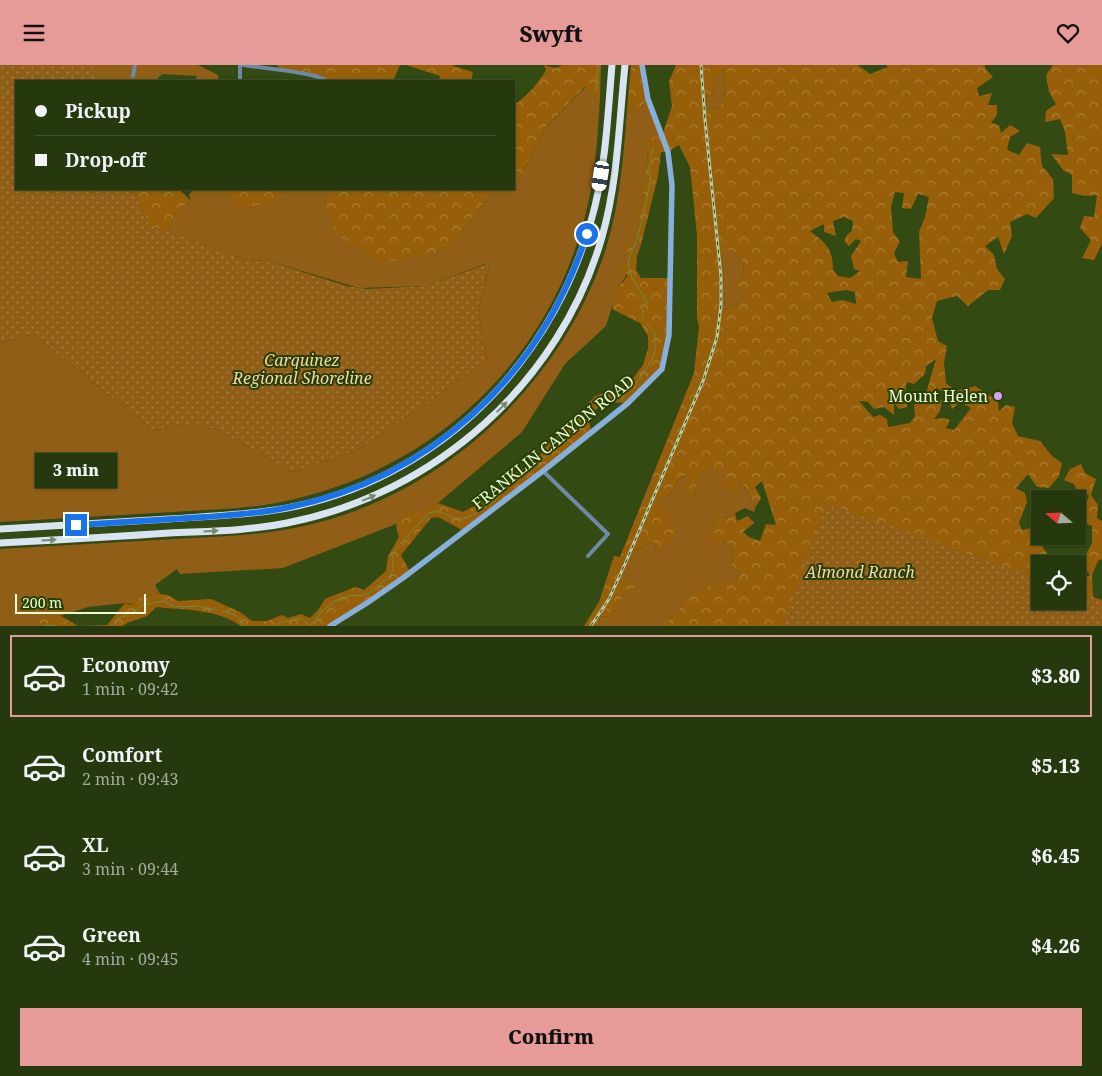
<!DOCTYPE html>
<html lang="en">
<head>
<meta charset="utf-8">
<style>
  body { margin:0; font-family:"Noto Serif",serif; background:#32431c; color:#f1f3f6; height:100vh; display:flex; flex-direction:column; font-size:19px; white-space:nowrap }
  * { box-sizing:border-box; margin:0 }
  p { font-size:16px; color:#a4ac9e }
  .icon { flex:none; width:28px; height:28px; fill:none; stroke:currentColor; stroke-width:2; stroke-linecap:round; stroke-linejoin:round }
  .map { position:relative; height:561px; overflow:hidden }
  .side { display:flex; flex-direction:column; background:#26380e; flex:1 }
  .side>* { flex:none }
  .guide { position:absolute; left:15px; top:15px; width:500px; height:110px; border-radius:0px; box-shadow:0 1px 4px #0004,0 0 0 1px #42522e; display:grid; align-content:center; height:110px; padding:0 20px; background:#26380e }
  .needle { width:32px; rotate:289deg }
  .fabs { position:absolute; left:1031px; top:425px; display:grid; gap:10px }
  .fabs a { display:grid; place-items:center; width:55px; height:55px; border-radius:0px; background:#26380e; box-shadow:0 1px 4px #0004,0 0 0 1px #42522e; font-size:25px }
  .scale { position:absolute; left:15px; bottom:12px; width:131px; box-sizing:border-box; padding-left:5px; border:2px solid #e9fcd6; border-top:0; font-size:14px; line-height:18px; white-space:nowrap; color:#e9fcd6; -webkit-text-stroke:4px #293f04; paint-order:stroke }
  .end { position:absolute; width:22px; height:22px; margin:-11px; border:6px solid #1a73e8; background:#fff; box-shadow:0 0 0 2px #fff }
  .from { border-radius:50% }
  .bubble { position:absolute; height:35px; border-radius:0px; background:#26380e; box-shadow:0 1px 4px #0004,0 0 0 1px #42522e; font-size:16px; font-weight:800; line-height:35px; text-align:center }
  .car { position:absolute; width:15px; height:30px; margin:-15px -8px; border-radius:6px; box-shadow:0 0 4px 1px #0007; background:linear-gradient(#fff 24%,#345 0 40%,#fff 0 76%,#345 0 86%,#fff 0) }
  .guide b { display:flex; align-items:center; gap:18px; height:48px; font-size:19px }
  .guide b+b { border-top:1px solid #42522e }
  .guide i { width:12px; height:12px; background:#f1f3f6 }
  ul { padding:9px 0 0; list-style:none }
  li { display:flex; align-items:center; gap:15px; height:82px; margin:0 10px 8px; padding:0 10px; border:2px solid transparent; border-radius:0px }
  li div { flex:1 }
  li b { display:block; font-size:19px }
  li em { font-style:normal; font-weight:800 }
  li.on { border-color:#e69b98 }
  li>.icon { width:45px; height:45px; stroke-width:1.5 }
  .cta { display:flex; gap:10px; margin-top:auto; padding:10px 20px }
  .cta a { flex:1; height:58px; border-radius:0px; background:#e69b98; color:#111; font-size:20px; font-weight:800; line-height:58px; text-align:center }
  header { display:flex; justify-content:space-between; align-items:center; height:65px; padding:0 20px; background:#e69b98; color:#111; font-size:22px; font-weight:800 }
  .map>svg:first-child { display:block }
</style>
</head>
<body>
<header><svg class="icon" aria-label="menu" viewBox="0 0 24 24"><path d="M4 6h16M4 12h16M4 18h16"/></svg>Swyft<svg class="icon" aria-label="heart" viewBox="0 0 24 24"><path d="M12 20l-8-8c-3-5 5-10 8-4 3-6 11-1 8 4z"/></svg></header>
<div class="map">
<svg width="1102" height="561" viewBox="0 0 1102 561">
  <defs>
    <pattern id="forest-crowns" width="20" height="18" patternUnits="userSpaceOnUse" patternTransform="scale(1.25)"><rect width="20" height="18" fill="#975f09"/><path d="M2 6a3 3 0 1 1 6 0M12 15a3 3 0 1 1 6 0" fill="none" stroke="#aa7f38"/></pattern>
    <pattern id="park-dots" width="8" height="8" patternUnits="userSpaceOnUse" patternTransform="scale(1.25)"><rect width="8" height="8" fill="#915e17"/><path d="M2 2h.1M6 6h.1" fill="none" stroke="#a67e43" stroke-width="1.8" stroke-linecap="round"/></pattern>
  </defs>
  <rect width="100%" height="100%" fill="#334a12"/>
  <!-- grass -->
  <g fill="#915e17">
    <path d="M93,0H198L218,10V16H195L197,11L162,9L155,16H115L111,14L106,16H95L92,9Z"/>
    <path d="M724,3L725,29L719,43L707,44L706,32L712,30L716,14Z"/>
    <path d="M586,22L596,33H600C598,67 596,100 589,134C558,284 444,399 295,434C255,444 214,444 173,447C115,450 58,454 0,457V278L33,269L154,366L177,360L216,364L292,407L357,385L426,339L487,295L478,247L490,197L426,221L359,223L265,195L248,196L168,167L174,150L191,136L189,130L193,124H222L240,146L280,134L282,124H328L324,138L444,186L469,158L491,128L499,124H514V116L519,114L546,62Z"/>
    <path d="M648,34L662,71L647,77L648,97L644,107L647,115L642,123L644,131L639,145L641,155L637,175L641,180L637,191L630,180C630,195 631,213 616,221L614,235L606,261L565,299L522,367L438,438L422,449L398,455L396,459L283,503L180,509L177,504L155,520L160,529L153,528C145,534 135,541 125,538L88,542L54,553L44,552L39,556L37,561H0V484L228,471C261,469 292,465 324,456C449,421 554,322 600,201C619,151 623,98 627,46L633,42L637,48Z"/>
    <path d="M732,185L743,196L744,212L733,218L745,229L738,239L725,245L722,186Z"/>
    <path d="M713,398L724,402L738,429L737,412C745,421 749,432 756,441L754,447L745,443L715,458L708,470L723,476L734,484L732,501L740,509L734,520L686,533L678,547L661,561H600L598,551L610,552L621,537L625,526L635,522L620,511L630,487L653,477L656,483L661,466L655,430L667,433L679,414L688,410L694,431C697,416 700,406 713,398Z"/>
  </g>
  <!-- forest -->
  <g fill="url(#forest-crowns)" fill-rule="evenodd">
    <path d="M277,0H400L393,16H327L324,13L280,5Z"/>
    <path d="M406,0H451L473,7L471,16H439L440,11Z"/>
    <path d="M544,0L556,3L562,0H601L600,33H596L585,22L546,62L519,114L514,116V40C527,31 538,19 546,5Z"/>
    <path d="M631,0H642L648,34L637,48L633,42L627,46Z"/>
    <path d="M676,0H858L870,9L888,2L886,0H985V3L993,12L977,23L979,31L992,28L988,40H997V50L991,58L999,60L1001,68L1010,60L1020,66L1010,72L1007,85L1019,90L1027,78L1040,82L1042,101L1053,114L1054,133L1036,153L1027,149L1010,157L1012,171L1004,189L998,172L985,181L994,190L997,204L1005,214L1000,225H988L968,241L957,231L937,236L932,253L938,276L947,281L944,298L946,318L956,326L975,321L998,336L999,346L1006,340L1015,342L1012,358L1018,371L1040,376L1052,391L1062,398L1059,411L1049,423L1037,422L1028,409L1016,423L1025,428L1027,437L1019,458L1022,465L1038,462V475L1054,499H1040V536L1025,561H661L678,547L686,533L724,514L734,520L740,509L732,501L734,484L723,476L711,481L708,470L715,458L717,449L724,454L735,448L737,456L748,451L754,458L743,467L749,472L760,476L766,459L776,460L762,416L755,422L761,433L756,441C749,432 746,422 738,413V429L722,421L724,403L714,407L713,399C700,406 697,417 694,431L686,424L687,410L679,414L667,433L655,430L671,456L662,466L675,463L677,469L657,484L653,477L630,487L620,511L636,522L625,526L621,537L610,552L598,551L600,561H584L599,537L614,491L620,492L694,308L699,262L697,253V170L690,102L679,80L668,87H661L658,111L641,180L637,175L641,155L632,147L639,145L644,131L642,123L647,115L644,107L648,97L647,77L654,72L662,71L672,41L669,16ZM724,4L725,29L719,43L707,44L706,32L712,30L716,14ZM895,127L904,128L902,143L911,144L918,129L929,132L925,152L919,167L921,214L906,212L908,196L898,197L894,188L900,177L893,167L891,142ZM844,152L853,156L852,166L847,170L844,176L849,181L856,174L861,176L851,191L854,204L860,206L850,213L838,211L833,205C833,184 826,178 810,166L824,159V167L836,171L833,156ZM732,185L743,196L744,212L732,218L745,229L738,239L725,245L722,187ZM846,225L855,227L856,239L842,235L832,237L827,228ZM936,294L925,332L914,340L915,351L910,358L888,362L887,354L880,350L873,352L859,336L868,337L874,344L884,342L894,350V338L899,344L907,342C907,332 904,326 907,317L914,319L925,309L926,301ZM936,323C946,327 949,334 952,344L960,337L971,343L954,365L946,363L950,355L944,353L934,354L940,346L942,335L933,337Z"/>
    <path d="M1053,0H1102V179L1094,195L1082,193L1091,175L1080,163L1084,151L1094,152L1097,130L1085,131L1072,128V110L1063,105L1051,89L1068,90L1065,67L1060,54L1045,57L1046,46L1056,39L1049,27L1046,10Z"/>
    <path d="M132,124H179L191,136L174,150L168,167L150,160Z"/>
    <path d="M222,124H282L281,134L240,146Z"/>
    <path d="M328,124H499L491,128L469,158L444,186L382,198L337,170L324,138Z"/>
    <path d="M630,180L637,191L636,205L641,213H670L669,270L662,304L628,338L607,337L588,350L591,367L464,466L438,452L431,453L401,490L410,507L330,561H241C218,544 184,545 156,542L147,551L127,558L123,561H37L39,556L44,552L61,551L78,561L107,560L125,538L131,540L139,532L146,533L153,528L168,530L178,536L211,534L240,547L252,556H267L282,550L288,553L301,549L310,553L318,545L325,534L355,522L364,525L386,506L388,491L399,472C398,468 395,461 397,456C401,449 415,445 422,448L438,438L463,447L492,432L503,417L539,392L545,382L573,357L594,332L605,327L618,324L634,312L643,300L648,284V271L640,258L612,244L616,221L623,217L628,210L619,203L620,198L628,199L630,190L622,181Z"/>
    <path d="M1081,399L1085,408L1096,414L1091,430L1098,440L1097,453L1102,456V494L1098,496L1092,510L1093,532L1083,538L1078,531V518L1090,510L1081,499L1092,478V461L1078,455V440L1085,442L1089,430L1077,426L1074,419L1064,415L1070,404Z"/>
  </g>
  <!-- park -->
  <g fill="url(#park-dots)">
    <path d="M0,0H93V9L95,16H16V124H132L150,160L248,196L265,195L347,221L367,224L426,221L484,200L490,196L478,247L487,295L426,339L357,385L292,407L216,364L177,360L154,366L33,269L0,278Z"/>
    <path d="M826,438L1040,514V536H1078V527L1102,535V561H783Z"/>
  </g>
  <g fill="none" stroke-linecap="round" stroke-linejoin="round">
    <!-- stream -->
    <g stroke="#6c8e40" stroke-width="1">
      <path d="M596,26L597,9L599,0"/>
      <path d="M643,253V243L647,237L632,213L628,199L630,190L637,175L645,141L651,113L649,106L653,83"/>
      <path d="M223,546L235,550L246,561"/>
      <path d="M43,561L51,560L57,561"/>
      <path d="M114,561L118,554L133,547L143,540L162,536L175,542L199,541L216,545"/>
      <path d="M277,561L280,558L301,553L309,560L315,557L321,547L335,536L352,530L360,531L369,528L391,510L393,504V490L399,480L429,448C449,442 450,462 472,450C479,446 487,441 494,436C501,430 505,422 512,416C522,409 535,404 543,395C547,390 548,383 554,379C559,374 567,371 572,366C580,359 583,348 590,341C600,332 612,337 622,331C638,320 663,287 654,267C652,263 649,261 646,259"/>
    </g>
    <!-- street -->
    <g stroke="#6e89a4" stroke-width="4">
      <path d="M243,0C260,3 316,7 327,16"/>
      <path d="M133,11L135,0"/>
      <path d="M240,16V0"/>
      <path d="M543,406L608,469L588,491"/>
    </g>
    <!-- secondary -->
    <path stroke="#86b0db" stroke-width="5.5" d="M330,561L367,538L403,513L543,406L628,338L662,304L669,270L672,120L668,87L648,34L642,0"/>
    <!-- highway -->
    <g stroke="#d8e4f2" stroke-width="7">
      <path d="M0,464C56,461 113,457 169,454C212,451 255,450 297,441C447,408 559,289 595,141C606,95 608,47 612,0"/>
      <path d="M0,478C56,475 112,472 169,468C208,466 248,466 287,458C435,429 560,318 602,172C618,116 619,57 625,0"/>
    </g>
    <defs>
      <path id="rail" d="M591,561L609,534L625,499L703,316L717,272L721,240V212L705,55L701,0"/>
    </defs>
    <!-- rail casing -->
    <use href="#rail" stroke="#b9cda2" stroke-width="3"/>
    <!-- rail -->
    <use href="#rail" stroke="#293f04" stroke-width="1" stroke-dasharray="4" stroke-linecap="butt"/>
  </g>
  <!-- one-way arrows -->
  <defs><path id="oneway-solid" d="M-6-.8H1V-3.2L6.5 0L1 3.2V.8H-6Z" transform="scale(1.25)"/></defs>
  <g fill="#78896f">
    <use href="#oneway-solid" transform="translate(502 342) rotate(-45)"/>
    <use href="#oneway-solid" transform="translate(369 433) rotate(-23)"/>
    <use href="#oneway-solid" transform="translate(211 466) rotate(-3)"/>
    <use href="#oneway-solid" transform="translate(49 475) rotate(-3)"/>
  </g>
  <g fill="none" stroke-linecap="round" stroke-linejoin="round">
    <!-- route -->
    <path stroke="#1a73e8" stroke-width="6" d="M76,460C119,457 162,455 205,452C230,450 255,449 280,444C429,416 540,313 587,169"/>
  </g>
  <!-- markers -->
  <circle fill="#d29dfd" stroke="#293f04" stroke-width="2" cx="998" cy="331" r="5"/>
  <g text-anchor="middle" stroke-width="4" stroke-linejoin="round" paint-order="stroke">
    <!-- park labels -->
    <g font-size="16" font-style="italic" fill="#f5d6b4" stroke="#293f04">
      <text x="302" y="301">Carquinez<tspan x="302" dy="18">Regional Shoreline</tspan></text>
      <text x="860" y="513">Almond Ranch</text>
    </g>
    <!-- poi labels -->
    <g font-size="16" fill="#e9fcd6" stroke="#293f04" text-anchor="end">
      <text x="988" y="337">Mount Helen</text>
    </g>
    <!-- street labels -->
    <g font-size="16" fill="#e9fcd6" stroke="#293f04">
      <text transform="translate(553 377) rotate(-39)" y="6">FRANKLIN CANYON ROAD</text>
    </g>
  </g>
</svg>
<div class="fabs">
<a><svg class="needle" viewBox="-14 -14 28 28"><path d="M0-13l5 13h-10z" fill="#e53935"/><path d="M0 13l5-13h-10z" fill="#a4ac9e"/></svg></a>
<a><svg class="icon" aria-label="locate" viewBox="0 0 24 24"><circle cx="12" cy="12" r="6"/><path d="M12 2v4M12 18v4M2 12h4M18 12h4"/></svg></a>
</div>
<div class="scale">200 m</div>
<i class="end from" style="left:587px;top:169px"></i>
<i class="end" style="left:76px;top:460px"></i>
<div class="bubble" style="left:35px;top:388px;width:82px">3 min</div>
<i class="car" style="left:601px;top:111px;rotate:189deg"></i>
<div class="guide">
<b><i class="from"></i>Pickup</b>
<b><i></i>Drop-off</b>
</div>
</div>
<section class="side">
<ul>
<li class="on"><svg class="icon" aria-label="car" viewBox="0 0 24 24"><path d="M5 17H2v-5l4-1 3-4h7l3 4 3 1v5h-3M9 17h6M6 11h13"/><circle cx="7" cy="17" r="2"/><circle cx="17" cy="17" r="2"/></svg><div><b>Economy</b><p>1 min · 09:42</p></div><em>$3.80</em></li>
<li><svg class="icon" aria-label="car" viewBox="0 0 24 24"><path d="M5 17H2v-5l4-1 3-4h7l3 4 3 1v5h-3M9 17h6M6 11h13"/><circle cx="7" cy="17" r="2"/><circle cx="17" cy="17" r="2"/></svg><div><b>Comfort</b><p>2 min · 09:43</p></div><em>$5.13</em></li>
<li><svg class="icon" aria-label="car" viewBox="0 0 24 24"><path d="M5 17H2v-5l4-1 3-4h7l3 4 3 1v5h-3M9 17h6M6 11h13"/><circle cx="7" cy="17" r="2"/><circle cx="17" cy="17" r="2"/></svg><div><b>XL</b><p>3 min · 09:44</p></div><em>$6.45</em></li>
<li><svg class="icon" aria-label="car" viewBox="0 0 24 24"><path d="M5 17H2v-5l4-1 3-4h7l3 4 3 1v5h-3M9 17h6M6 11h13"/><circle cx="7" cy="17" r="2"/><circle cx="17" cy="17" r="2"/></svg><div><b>Green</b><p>4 min · 09:45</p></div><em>$4.26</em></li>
</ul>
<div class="cta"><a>Confirm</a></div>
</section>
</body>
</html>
